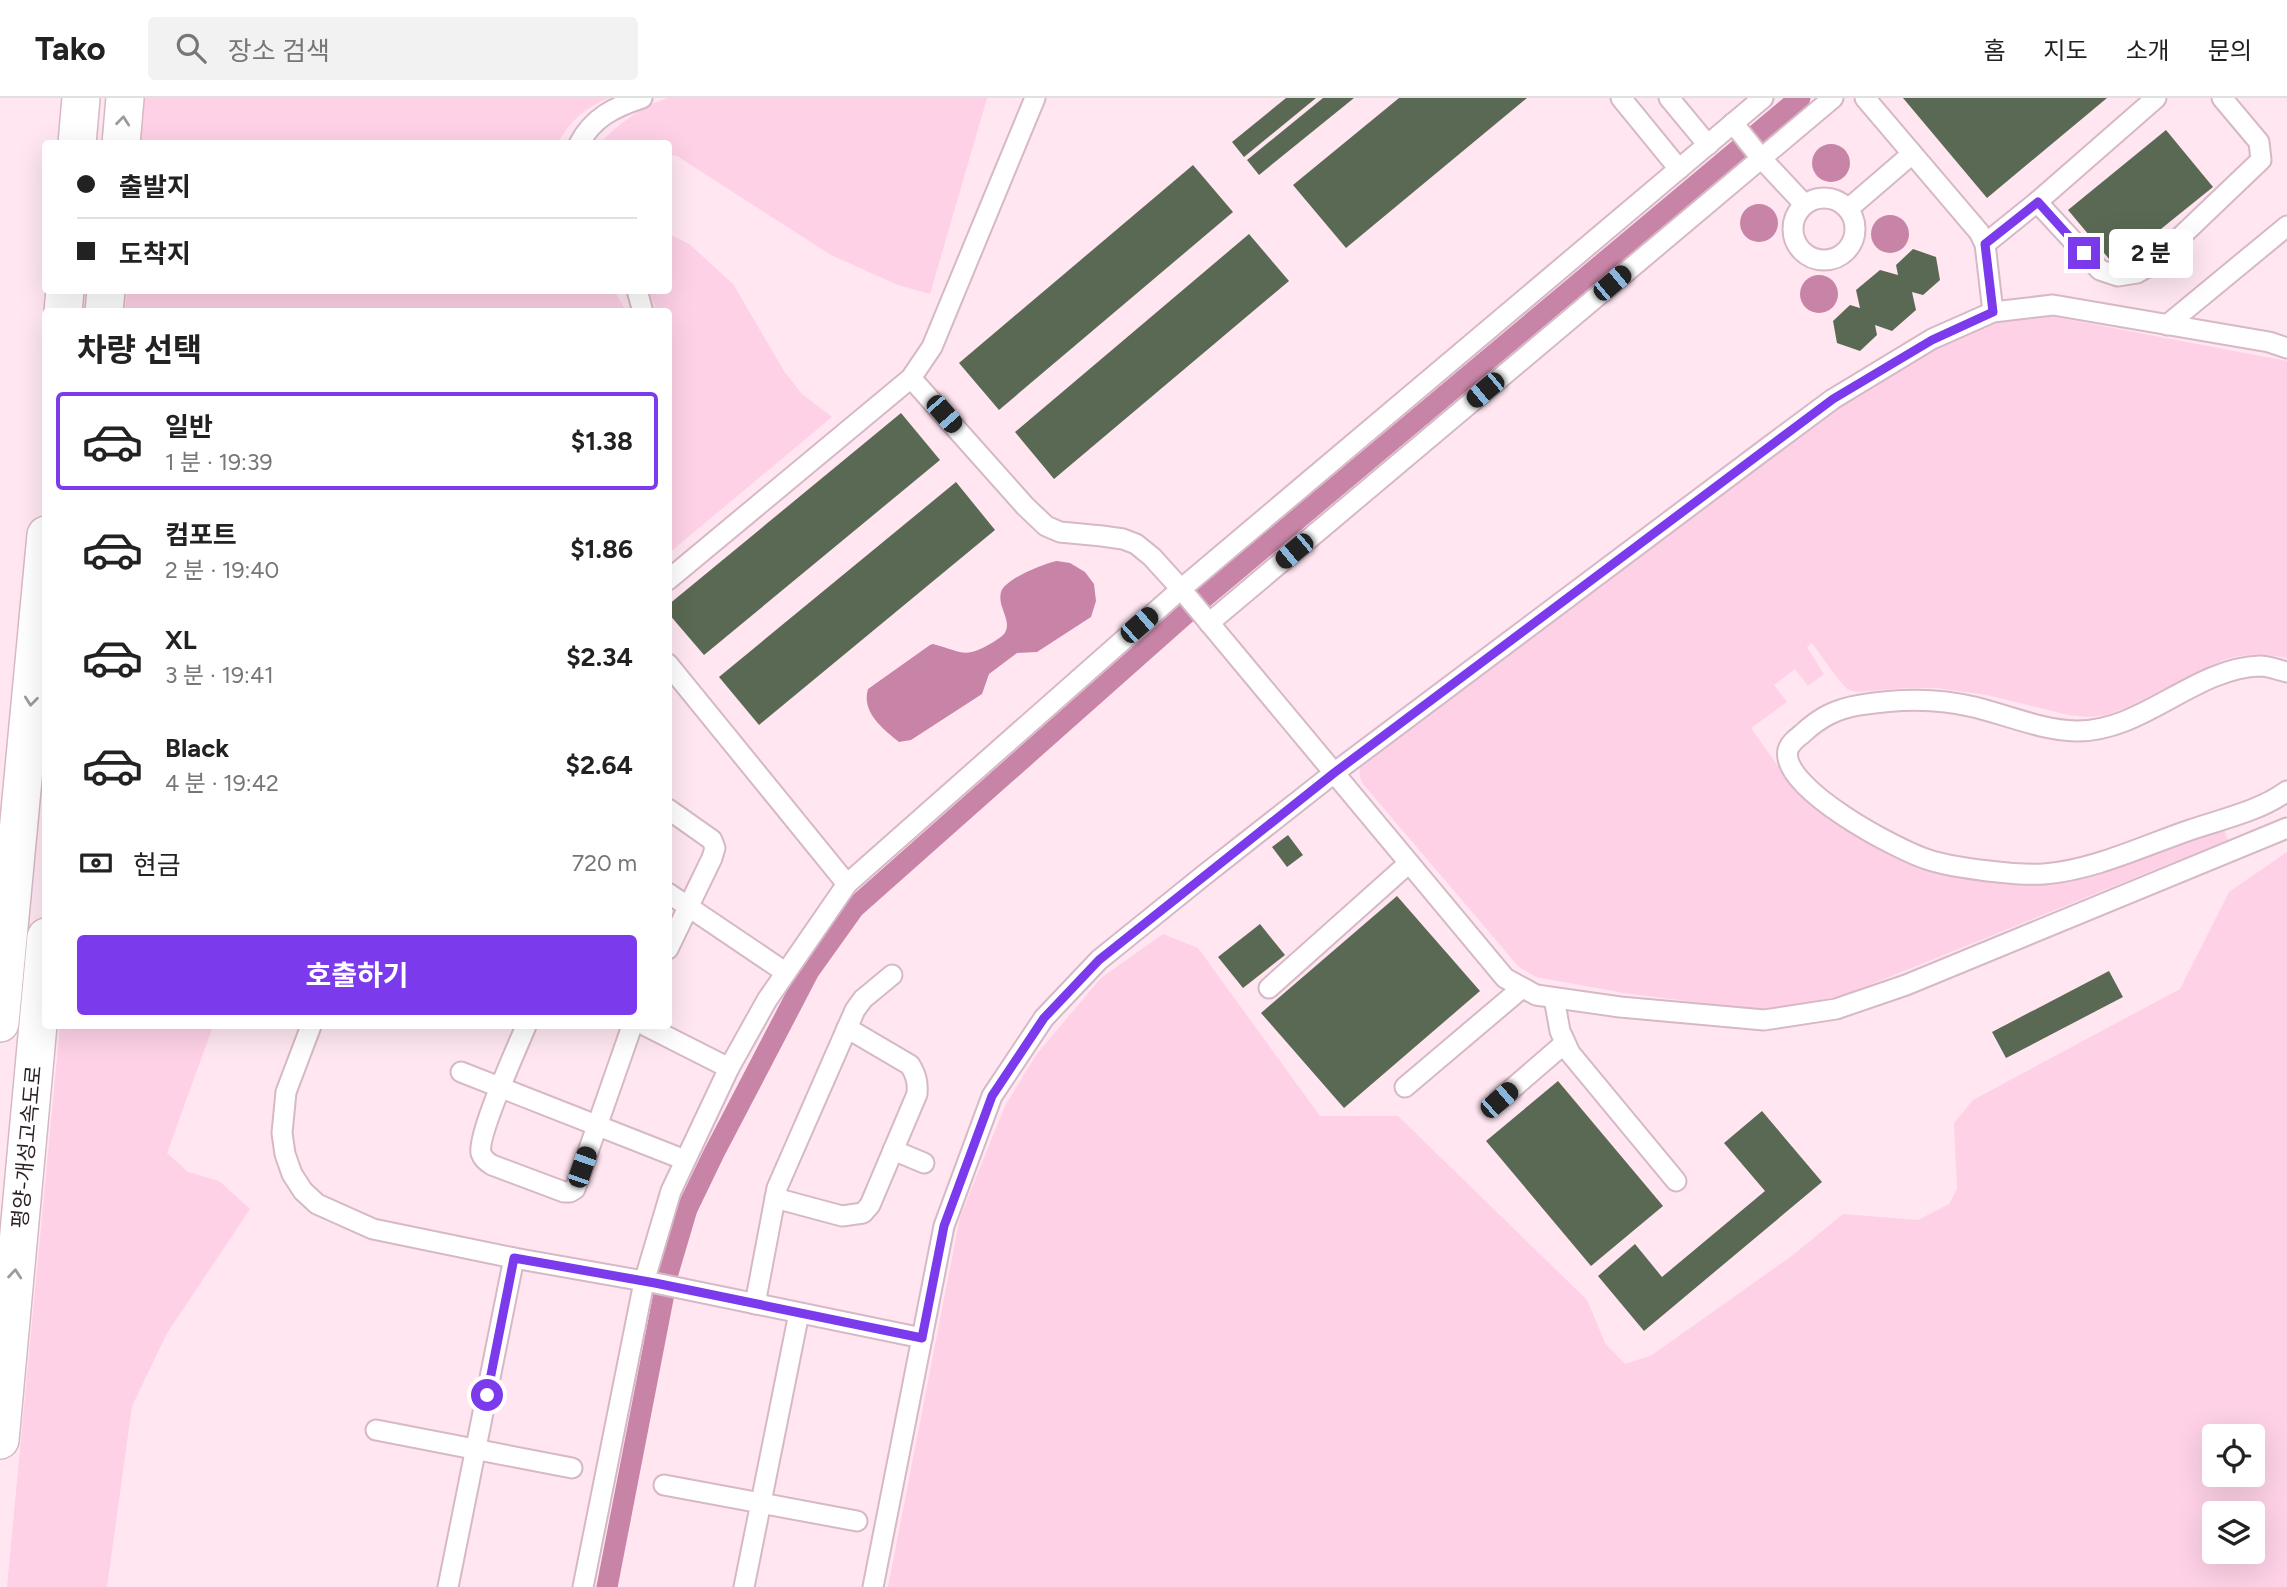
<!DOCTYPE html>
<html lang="ko">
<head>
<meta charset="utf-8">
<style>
  body { margin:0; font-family:Figtree,"Noto Sans KR",sans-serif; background:#f2f2f2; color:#222; height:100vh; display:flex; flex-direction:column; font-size:26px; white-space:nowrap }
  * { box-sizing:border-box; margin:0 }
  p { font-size:23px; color:#767676 }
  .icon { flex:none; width:38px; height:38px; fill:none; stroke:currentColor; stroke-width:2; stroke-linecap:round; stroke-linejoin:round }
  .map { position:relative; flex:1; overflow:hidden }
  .sheet { position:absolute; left:42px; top:210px; width:630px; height:721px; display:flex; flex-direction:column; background:#fff; border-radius:7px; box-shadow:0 7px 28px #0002 }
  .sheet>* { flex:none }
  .hud { position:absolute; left:42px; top:42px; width:630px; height:154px; border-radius:7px; box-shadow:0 7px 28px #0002; display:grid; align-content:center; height:154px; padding:0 35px; background:#fff }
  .fabs { position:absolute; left:2202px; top:1326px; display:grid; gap:14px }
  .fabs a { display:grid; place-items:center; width:63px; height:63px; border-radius:7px; background:#fff; box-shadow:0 7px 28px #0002; font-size:35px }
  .end { position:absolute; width:32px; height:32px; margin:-16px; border:9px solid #7c3aed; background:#fff; box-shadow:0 0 0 4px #fff }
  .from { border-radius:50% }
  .bubble { position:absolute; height:49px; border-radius:7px; background:#fff; box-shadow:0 7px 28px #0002; font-size:23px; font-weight:700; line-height:49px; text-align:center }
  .car { position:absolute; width:21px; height:42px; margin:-21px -10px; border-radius:9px; box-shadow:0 0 5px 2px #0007; background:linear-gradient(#222 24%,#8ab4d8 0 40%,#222 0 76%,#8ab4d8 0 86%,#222 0) }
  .hud b { display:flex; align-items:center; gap:24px; height:66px; font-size:26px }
  .hud b+b { border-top:2px solid #e0e0e0 }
  .hud i { width:18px; height:18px; background:#222 }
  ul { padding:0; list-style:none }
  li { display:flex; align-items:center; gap:21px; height:98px; margin:0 14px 10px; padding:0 21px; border:4px solid transparent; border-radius:7px }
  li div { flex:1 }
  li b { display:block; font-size:26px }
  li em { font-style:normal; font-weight:700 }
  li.on { border-color:#7c3aed }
  li>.icon { width:63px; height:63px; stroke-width:1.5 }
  h2 { padding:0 35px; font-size:32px; line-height:84px }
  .pay { display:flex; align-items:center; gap:18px; height:77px; padding:0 35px; font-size:26px }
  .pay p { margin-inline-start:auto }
  .cta { display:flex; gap:14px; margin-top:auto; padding:14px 35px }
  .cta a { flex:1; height:80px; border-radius:7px; background:#7c3aed; color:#fff; font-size:28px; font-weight:700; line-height:80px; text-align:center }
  header { display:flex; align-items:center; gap:42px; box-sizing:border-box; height:98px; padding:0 35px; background:#fff; border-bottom:2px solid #e0e0e0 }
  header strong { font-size:33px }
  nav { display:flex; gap:38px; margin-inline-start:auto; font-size:24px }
  .search { width:490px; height:63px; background:#f2f2f2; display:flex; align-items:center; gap:18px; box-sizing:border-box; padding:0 24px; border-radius:7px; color:#767676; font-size:26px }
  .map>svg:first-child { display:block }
</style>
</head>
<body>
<header>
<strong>Tako</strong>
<div class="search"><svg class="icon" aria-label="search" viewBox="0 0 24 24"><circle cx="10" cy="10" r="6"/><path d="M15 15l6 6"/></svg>장소 검색</div>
<nav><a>홈</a><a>지도</a><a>소개</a><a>문의</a></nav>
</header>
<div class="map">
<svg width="2287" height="1489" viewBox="0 0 2287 1489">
  <rect width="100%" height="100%" fill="#ffe6f1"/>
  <!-- green -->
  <g fill="#fed1e6" fill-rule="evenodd">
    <path d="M144,0H609C586,9 569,23 558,45H140Z"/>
    <path d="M668,0H987L930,196L898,187L831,157L677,58L669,57L668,46L600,45C618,26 644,7 668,0Z"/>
    <path d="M669,136L689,146L733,186L784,273L802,296L832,319L669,455L668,214L657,213L649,193L668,192Z"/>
    <path d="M127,192H614L626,213H125Z"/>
    <path d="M2019,218L2055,219L2287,263V560C2265,556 2245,555 2223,562L2126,610L2106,617L2089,619L2068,617L1987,597L1936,590H1905L1856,594L1847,591L1835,577L1812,545L1807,549L1824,576L1808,588L1795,571L1774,587L1787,604L1751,630L1799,698L1878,750L1929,769L2041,784L2223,729L2228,742L1847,896L1800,907L1756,912L1624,895L1536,879L1519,869L1363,686C1358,676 1358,671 1365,663L1839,309C1891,274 1958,236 2019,218Z"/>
    <path d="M2287,754V1489H888L960,1119L1005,1008L1036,957L1101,880L1163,836L1198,850L1320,1018H1398L1587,1202L1605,1245L1625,1266L1652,1257L1793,1157L1843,1116L1918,1122L1949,1106L1957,1091L1954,1025L1973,1002L2180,891L2229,794ZM2214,1339H2252V1377H2214ZM2214,1416H2252V1454H2214Z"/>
    <path d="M60,928H213L167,1055L188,1074L219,1083L250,1111L167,1235L132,1308L107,1489H7Z"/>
  </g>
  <!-- water -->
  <g fill="#c784a6">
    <circle cx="1831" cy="65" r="19"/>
    <circle cx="1759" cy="125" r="19"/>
    <circle cx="1890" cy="136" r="19"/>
    <circle cx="1819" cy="196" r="19"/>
    <path d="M1057,463L1070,465L1085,474L1094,486L1096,503L1091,519L1037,554L1017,555L989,576L982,596L911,642L899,644C883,631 861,614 868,591L930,547L933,546C965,555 965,561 995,543C1002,538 1007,536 1007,526C1006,515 998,506 1001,494C1005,481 1045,465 1057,463Z"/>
  </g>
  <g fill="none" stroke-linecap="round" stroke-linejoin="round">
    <!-- canal -->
    <path stroke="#c784a6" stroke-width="21" d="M607,1489L668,1175L687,1111L714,1055L809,873L854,810L1207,497L1800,0"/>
  </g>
  <!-- building -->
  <g fill="#5a6953">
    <path d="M1286,0H1316L1244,59L1232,44Z"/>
    <path d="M1323,0H1354L1259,77L1247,62Z"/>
    <path d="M1399,0H1527L1346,150L1293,87Z"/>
    <path d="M1903,0H2107L1987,100Z"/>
    <path d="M2166,32L2213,89L2115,168L2068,112Z"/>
    <path d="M1193,67L1233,114L999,312L959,265Z"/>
    <path d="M1249,136L1289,183L1054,381L1015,334Z"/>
    <path d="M1913,151L1936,159L1940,182L1923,197L1912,194L1916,212L1892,233L1875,227L1877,237L1860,253L1837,245L1833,223L1850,207L1860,210L1856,192L1880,172L1898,177L1896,167Z"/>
    <path d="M901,315L940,362L704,557L668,515V507Z"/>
    <path d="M956,384L995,432L759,627L719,579Z"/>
    <path d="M1288,737L1303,757L1287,769L1272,749Z"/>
    <path d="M1397,798L1480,893L1344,1010L1261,915Z"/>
    <path d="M1260,826L1285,857L1243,890L1218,859Z"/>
    <path d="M2109,873L2123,899L2006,960L1992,934Z"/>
    <path d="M1558,983L1663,1108L1591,1168L1486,1043Z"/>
    <path d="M1762,1013L1822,1084L1644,1233L1598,1178L1635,1146L1662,1179L1765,1093L1724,1045Z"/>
  </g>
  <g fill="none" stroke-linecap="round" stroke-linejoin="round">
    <defs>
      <g id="street">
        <path d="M1621,0L1679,71"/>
        <path d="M1669,0L1708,47"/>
        <path d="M1865,0L1979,134L1985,146L1993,214"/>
        <path d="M1733,25L1761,60L1804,106"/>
        <path d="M579,46C593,19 615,9 642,0"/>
        <circle cx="1824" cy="131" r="31"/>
        <path d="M2037,104L2100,172L2118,178L2137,175L2151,167L2261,62L2259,44L2222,0"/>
        <path d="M1848,111L1912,56"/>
        <path d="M1985,146L2037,104L2156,0"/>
        <path d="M637,192L643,214"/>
        <path d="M2167,227L2287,128"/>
        <path d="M911,280L1025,408L1046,428L1060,434L1102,438L1123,441L1136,446L1152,459L1181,491L1505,880L1536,897L1620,909L1764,922L1836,911L1906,887L2287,730"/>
        <path d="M668,482L911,280L932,249L1035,0"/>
        <path d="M1209,525L1833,0"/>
        <path d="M668,566L847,786"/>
        <path d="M2287,574C2278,572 2269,568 2260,568C2194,570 2143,634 2076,633C2041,632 2007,617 1974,609C1938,600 1896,601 1860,607C1836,611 1820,619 1802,636C1797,640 1790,645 1788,652C1779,690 1899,753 1929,762C1954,770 2018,778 2044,776C2094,772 2143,748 2190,732C2222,721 2260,713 2287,693"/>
        <path d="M668,711L712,742L715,750L712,760L668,851"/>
        <path d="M668,795L785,874"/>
        <path d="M1269,890L1409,765"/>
        <path d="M1554,900L1560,933L1570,955L1676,1083"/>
        <path d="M311,928L286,994L282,1035L285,1056L292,1076L303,1093L317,1106L373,1131L514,1160L655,1185L922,1240"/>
        <path d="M526,928C517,950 477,1037 481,1055C483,1061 487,1064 492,1067L564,1094H570L575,1091L632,928"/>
        <path d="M646,928L729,970"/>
        <path d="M461,974L685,1062"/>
        <path d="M1405,989L1522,890"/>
        <path d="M1499,1002L1565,945"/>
        <path d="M893,1052L924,1065"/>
        <path d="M775,1100L842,1118L863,1115L870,1107L917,996C918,984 916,977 910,967L847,930"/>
        <path d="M755,1206L777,1090L855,912L863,901L892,877"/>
        <path d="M376,1332L572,1370"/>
        <path d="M664,1387L857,1423"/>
        <path d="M448,1489L514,1160"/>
        <path d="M583,1489L644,1184L671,1093L729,970L767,902L847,786L1181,491L1763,0"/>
        <path d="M744,1489L799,1215"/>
        <path d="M873,1489L944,1128L992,998L1044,920L1099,862L1203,778L1334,675L1763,353L1833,301L1932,241L1993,214L2053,207L2269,244L2287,250"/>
      </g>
      <g id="highway">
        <path d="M77,46L81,0"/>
        <path d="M121,46L125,0"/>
        <path d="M63,214L65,192"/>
        <path d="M104,214L106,192"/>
        <path d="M0,925L46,437"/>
        <path d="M0,1342L46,839"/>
      </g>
    </defs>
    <!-- street casing -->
    <use href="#street" stroke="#d6b8c6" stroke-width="23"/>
    <!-- highway casing -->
    <use href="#highway" stroke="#d6b8c6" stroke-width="40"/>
    <!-- street -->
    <use href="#street" stroke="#fff" stroke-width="19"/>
    <!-- highway -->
    <use href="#highway" stroke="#fff" stroke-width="37"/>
  </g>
  <!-- one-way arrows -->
  <defs><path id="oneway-chevron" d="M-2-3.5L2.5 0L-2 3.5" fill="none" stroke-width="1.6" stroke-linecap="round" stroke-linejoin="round" transform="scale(1.75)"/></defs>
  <g stroke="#9f9a9d">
    <use href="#oneway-chevron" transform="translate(123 23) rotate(-84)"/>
    <use href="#oneway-chevron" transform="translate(31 603) rotate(96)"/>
    <use href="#oneway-chevron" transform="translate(15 1176) rotate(-85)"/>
  </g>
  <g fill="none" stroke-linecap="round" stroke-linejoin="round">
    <!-- route -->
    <path stroke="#7c3aed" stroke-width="9" d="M487,1297L514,1160L655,1185L922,1240L944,1128L992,998L1044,920L1099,862L1334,675L1833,301L1932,242L1993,214L1985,146L2038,104L2084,155"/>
  </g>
  <g text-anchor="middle" stroke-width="7" stroke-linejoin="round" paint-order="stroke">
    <!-- street labels -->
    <g font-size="21" fill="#2a1f25" stroke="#fff">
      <text transform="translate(27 1049) rotate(-85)" y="7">평양-개성고속도로</text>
    </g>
  </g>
</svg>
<div class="fabs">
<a><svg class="icon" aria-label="locate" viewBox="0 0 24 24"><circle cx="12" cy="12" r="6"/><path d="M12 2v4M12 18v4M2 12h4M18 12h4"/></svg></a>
<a><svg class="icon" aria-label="layers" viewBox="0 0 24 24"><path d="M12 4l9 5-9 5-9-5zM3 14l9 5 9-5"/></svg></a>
</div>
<i class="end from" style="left:487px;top:1297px"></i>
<i class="end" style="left:2084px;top:155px"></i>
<div class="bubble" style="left:2109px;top:131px;width:84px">2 분</div>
<i class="car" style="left:1612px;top:185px;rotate:50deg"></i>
<i class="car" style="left:1485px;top:292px;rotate:230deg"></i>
<i class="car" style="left:944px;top:316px;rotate:139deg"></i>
<i class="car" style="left:1294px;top:453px;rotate:230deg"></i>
<i class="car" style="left:1139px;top:527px;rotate:49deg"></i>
<i class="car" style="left:1499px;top:1002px;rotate:49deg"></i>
<i class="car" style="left:582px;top:1069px;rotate:19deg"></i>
<div class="hud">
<b><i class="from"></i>출발지</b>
<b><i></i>도착지</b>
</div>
<section class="sheet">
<h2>차량 선택</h2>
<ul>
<li class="on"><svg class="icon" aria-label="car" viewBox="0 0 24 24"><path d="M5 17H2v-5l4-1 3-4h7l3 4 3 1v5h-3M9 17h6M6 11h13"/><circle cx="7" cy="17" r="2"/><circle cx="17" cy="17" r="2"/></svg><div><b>일반</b><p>1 분 · 19:39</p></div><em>$1.38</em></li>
<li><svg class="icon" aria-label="car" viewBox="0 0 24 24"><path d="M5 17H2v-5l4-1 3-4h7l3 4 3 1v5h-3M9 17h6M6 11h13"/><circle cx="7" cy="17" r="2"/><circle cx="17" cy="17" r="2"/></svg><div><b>컴포트</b><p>2 분 · 19:40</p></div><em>$1.86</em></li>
<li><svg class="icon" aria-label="car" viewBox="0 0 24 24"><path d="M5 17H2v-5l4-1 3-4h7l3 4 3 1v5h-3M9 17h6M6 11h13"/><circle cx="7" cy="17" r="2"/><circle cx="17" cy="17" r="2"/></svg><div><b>XL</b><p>3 분 · 19:41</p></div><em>$2.34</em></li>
<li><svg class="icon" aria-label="car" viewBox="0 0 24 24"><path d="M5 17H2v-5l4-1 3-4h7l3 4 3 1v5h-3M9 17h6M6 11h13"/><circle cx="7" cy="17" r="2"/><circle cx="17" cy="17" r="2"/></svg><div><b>Black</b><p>4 분 · 19:42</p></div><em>$2.64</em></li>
</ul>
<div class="pay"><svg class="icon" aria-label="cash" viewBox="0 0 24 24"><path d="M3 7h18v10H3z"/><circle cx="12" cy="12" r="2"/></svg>현금<p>720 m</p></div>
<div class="cta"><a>호출하기</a></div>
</section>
</div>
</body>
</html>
